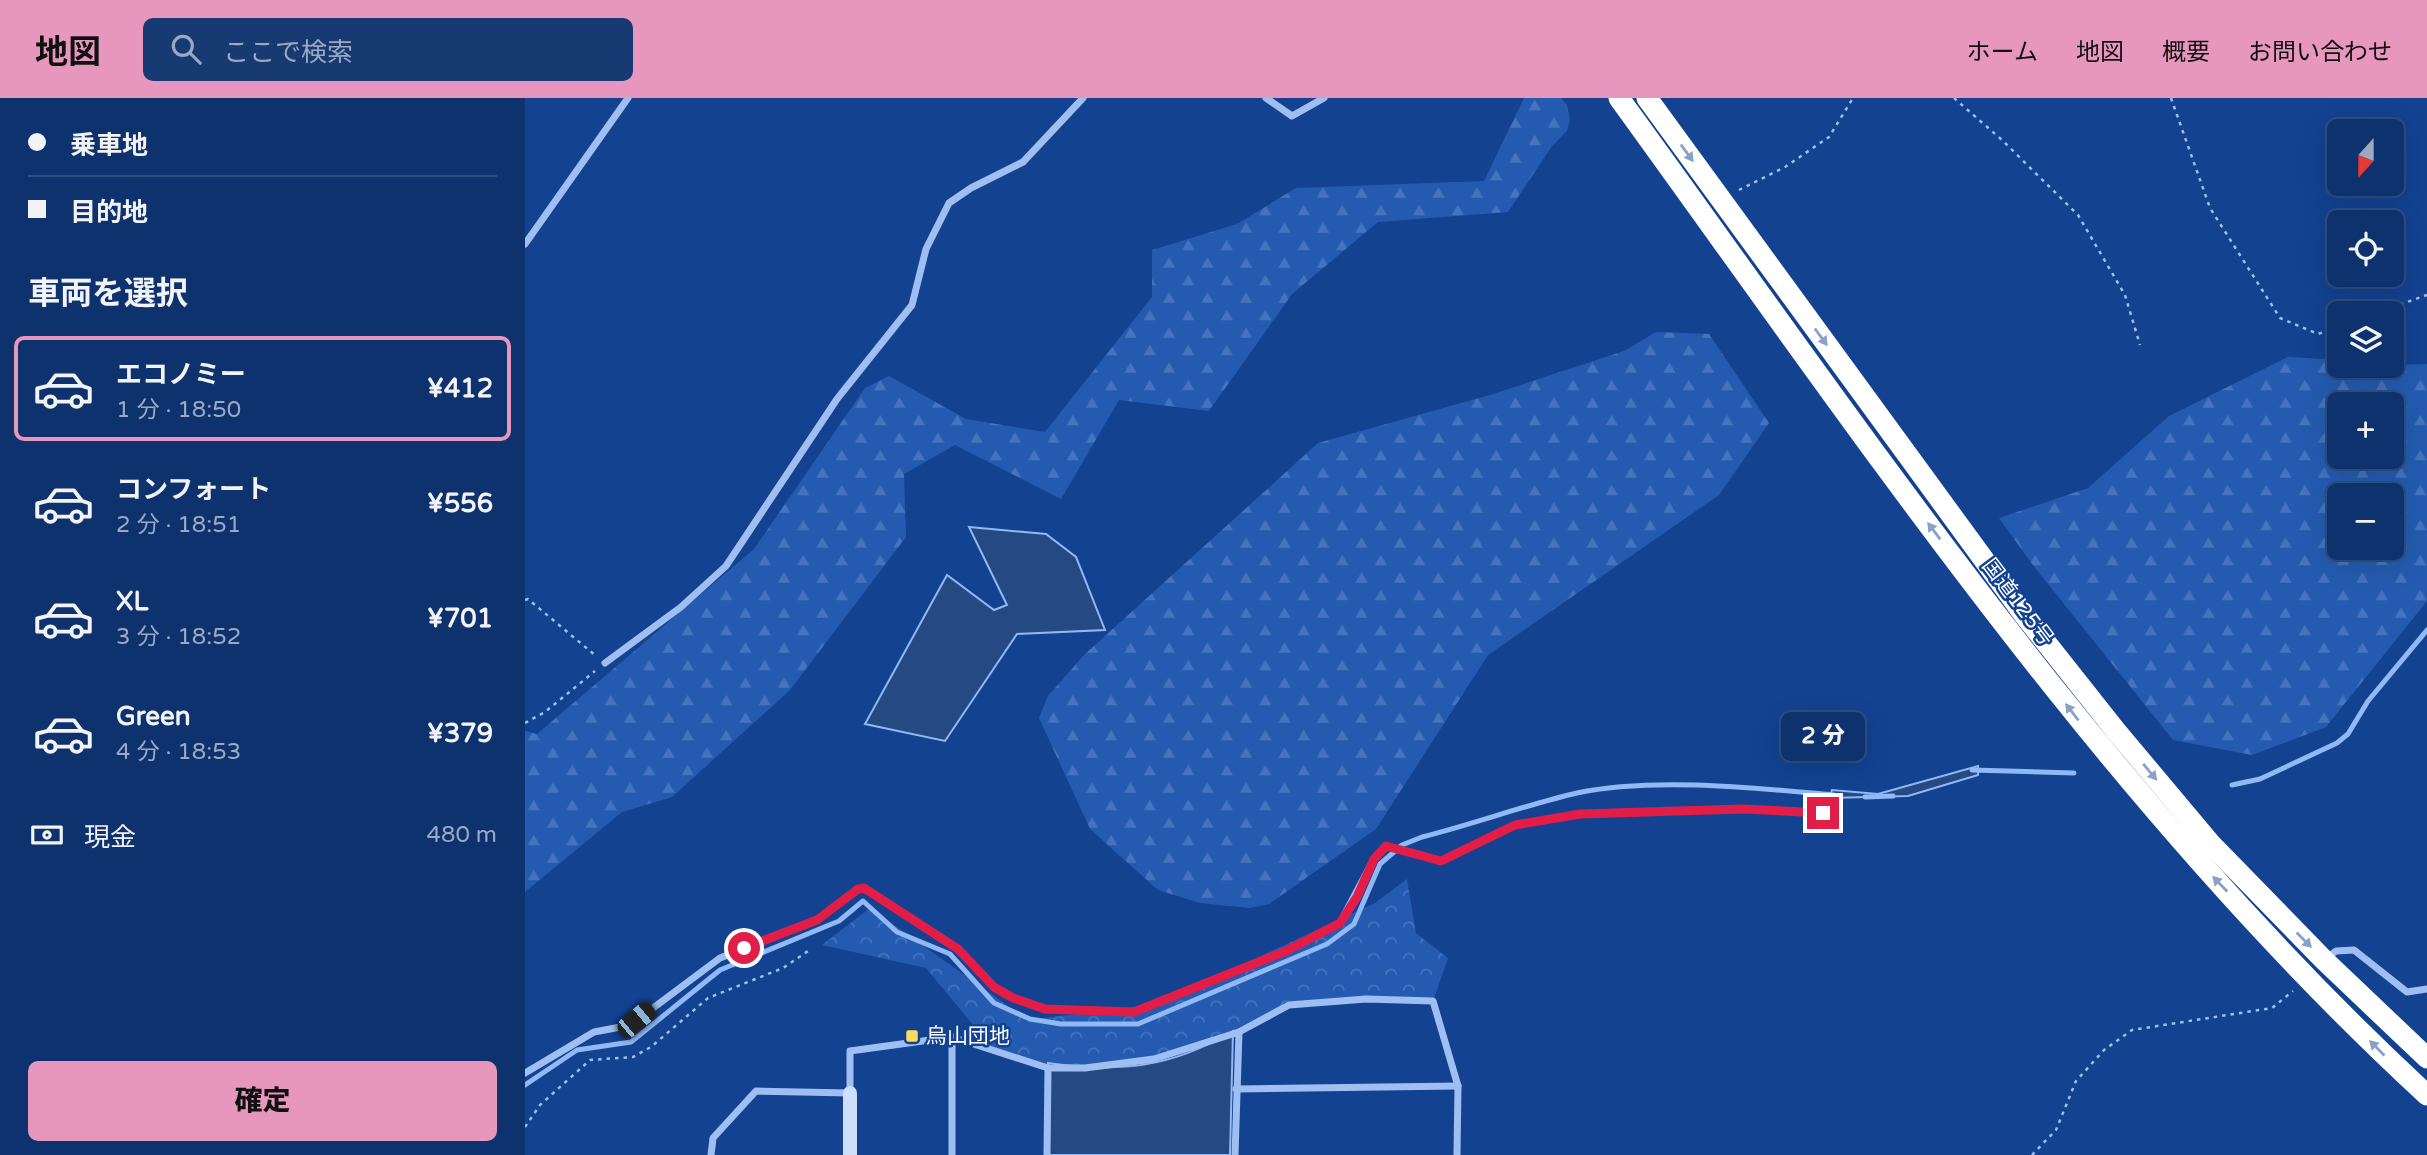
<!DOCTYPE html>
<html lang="ja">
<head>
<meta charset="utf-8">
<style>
  body { margin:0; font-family:"Varela Round","Noto Sans JP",sans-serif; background:#173a72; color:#f1f3f6; height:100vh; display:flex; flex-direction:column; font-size:26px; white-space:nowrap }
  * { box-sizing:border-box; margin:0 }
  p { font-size:23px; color:#9baac2 }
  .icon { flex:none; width:38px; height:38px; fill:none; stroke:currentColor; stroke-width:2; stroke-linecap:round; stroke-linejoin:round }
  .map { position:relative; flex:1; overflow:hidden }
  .sheet { display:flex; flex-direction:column; background:#0e326d; width:525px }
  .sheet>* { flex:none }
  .hud { display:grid; align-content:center; height:154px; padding:0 28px; background:#0e326d }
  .needle { width:46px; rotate:201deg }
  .controls { position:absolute; left:1802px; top:21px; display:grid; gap:14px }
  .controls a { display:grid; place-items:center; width:77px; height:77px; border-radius:10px; background:#0e326d; box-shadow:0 7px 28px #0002,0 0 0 2px #2e4d80; font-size:35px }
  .end { position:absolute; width:32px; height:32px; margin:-16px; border:9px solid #e11d48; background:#fff; box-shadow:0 0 0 4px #fff }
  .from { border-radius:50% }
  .bubble { position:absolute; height:49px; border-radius:10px; background:#0e326d; box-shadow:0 7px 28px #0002,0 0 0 2px #2e4d80; font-size:23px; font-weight:800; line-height:49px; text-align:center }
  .car { position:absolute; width:21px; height:42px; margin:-21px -10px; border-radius:9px; box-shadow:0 0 5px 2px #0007; background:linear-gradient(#222 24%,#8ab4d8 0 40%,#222 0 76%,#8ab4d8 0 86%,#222 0) }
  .hud b { display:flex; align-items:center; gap:24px; height:66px; font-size:26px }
  .hud b+b { border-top:2px solid #2e4d80 }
  .hud i { width:18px; height:18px; background:#f1f3f6 }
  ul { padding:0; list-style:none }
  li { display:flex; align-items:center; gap:21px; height:105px; margin:0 14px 10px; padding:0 14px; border:4px solid transparent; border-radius:10px }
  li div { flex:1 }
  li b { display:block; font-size:26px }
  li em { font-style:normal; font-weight:800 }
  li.current { border-color:#e797bd }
  li>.icon { width:63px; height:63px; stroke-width:1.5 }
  h2 { padding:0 28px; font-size:32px; line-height:84px }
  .pay { display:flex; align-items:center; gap:18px; height:77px; padding:0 28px; font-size:26px }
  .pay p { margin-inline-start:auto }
  .button { display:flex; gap:14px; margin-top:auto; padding:14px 28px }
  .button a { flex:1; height:80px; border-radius:10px; background:#e797bd; color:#111; font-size:28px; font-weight:800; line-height:80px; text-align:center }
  header { display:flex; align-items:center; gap:42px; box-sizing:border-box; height:98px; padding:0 35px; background:#e797bd; color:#111 }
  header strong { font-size:33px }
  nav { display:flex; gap:38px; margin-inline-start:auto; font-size:24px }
  .search { width:490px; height:63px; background:#173a72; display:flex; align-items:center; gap:18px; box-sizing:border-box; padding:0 24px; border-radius:10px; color:#9baac2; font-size:26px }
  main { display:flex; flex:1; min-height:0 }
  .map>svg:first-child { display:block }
</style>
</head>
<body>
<header>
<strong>地図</strong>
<div class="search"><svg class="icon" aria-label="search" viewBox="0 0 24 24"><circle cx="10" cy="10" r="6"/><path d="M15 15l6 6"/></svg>ここで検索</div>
<nav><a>ホーム</a><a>地図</a><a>概要</a><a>お問い合わせ</a></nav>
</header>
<main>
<section class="sheet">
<div class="hud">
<b><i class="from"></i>乗車地</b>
<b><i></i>目的地</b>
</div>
<h2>車両を選択</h2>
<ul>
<li class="current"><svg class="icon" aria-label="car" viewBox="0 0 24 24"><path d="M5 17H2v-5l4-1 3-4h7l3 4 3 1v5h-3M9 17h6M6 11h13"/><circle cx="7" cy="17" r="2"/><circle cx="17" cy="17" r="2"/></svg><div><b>エコノミー</b><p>1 分 · 18:50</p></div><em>¥412</em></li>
<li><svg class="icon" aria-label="car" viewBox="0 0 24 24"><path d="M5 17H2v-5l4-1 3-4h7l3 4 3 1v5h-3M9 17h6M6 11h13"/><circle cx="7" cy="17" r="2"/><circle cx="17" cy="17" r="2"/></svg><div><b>コンフォート</b><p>2 分 · 18:51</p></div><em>¥556</em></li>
<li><svg class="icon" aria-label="car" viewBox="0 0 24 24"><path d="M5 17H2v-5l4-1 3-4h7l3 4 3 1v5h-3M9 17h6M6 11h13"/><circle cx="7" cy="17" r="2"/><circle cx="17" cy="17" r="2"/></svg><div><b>XL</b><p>3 分 · 18:52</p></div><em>¥701</em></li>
<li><svg class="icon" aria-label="car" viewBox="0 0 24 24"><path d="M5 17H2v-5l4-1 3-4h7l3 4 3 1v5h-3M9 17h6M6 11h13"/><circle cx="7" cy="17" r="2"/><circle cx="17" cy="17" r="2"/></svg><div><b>Green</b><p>4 分 · 18:53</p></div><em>¥379</em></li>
</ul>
<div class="pay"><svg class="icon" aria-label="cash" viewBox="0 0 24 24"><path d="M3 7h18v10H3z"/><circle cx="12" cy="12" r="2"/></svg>現金<p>480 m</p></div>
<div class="button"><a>確定</a></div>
</section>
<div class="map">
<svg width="1902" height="1057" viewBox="0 0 1902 1057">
  <defs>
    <pattern id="forest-firs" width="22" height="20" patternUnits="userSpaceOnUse" patternTransform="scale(1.75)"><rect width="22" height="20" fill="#245bb0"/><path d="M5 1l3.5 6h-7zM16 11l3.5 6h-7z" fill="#4574bc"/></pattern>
    <pattern id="park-crowns" width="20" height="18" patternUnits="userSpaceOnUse" patternTransform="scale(1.75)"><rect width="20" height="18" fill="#245bb0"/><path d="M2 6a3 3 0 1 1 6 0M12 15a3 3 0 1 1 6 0" fill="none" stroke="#4574bc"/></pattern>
  </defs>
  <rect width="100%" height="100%" fill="#134291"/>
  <!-- forest -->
  <g fill="url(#forest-firs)" fill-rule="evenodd">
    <path d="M999,0H1036L1042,7L1045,22L1042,33L1027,48L983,114L853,124L767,196L684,313L594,302L536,401L430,347L379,376L381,439L265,592L147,699L97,714L0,794V633L12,636L229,451L340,290L364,278L441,321L520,334L627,199V152L712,126L771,90L959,83Z"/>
    <path d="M1131,234L1184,236L1244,325L1194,397L963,557L851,731L744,806L725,810L675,805L633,792L565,731L514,620L523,598L559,557L793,345L965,297L1099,253Z"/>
    <path d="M1763,259L1815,262V268L1902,266V503L1801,629L1727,657L1648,642L1507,466L1474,420L1563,390L1644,318ZM1815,306H1867V359H1815ZM1815,397H1867V450H1815Z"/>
  </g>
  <!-- park -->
  <path fill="url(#park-crowns)" d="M882,781L891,835L923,860L908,903L841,901L764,907L714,934L629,961L523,970L468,951L401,870L297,847L345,810L503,922L633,906L850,805Z"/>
  <!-- water -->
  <g fill="#254983" stroke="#90b9f5" stroke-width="2">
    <path d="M444,429L521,436L551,459L580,532L492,536L420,643L340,626L422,477L469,512L482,507Z"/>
    <path d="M1453,668V677L1383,698L1304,700L1307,692L1353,696Z"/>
    <path d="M708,933L705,1057H522L523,965C594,975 646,970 708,933Z"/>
  </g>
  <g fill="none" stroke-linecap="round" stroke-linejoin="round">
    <!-- stream -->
    <g stroke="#90b9f5" stroke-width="5">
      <path d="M1447,672L1549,675"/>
      <path d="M1707,687L1735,681L1812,645L1823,636L1843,603L1902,532"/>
      <path d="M1340,699L1368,698"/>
      <path d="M0,987L52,952L106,944L195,872L314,823L338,803L372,834L425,856L469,905L505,921L536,926H613L802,846L829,826L855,766L877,747L897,739C949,726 1000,707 1052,695C1128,679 1231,690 1309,697"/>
    </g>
    <!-- path -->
    <g stroke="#9fbff2" stroke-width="2.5" stroke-dasharray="3.5 5" stroke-linecap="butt">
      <path d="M1429,0L1477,42L1553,117L1600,197L1615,247"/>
      <path d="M1646,0L1685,110L1755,220L1793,236L1815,228"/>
      <path d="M1214,92L1260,69L1304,39L1328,0"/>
      <path d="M1851,215L1902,197"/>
      <path d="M0,502L3,501L71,558"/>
      <path d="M0,625L20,614L70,573"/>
      <path d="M0,1029L15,1007L65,962L108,959L126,949L183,900L258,870L286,851"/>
      <path d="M1507,1057L1531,1032L1551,983L1579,952L1607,932L1747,910L1768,893"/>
    </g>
    <!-- street -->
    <g stroke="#9fbff2" stroke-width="7">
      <path d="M741,0L767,18L799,0"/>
      <path d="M0,146L103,0"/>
      <path d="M80,565L156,509L201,468L312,301L387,207L401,151L424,105L446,90L498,64L558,0"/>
      <path d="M1800,861L1811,853L1829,852L1882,894L1902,891"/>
      <path d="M427,939V1057"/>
      <path d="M0,975L69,934L101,928L112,922L195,860L292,822L333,791L339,790L433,851L469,889L488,900L520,911L609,914L761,853L815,825L849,761L861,748L916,763L990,727L1055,716L1218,711L1298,715"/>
      <path d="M711,991L933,988"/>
      <path d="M186,1057L188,1040L231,993L325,995V953L427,939L523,970H560L629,961L714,934L764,907L841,901L908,903L933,988L932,1057"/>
      <path d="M522,1057L523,970"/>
      <path d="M710,1057L714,934"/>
    </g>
    <!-- secondary -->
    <path stroke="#cddffc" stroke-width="14" d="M325,995V1057"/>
    <!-- highway -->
    <g stroke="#fff" stroke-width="21">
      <path d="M1094,0C1345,346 1586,706 1902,997"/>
      <path d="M1122,0L1500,518L1591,633L1685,745L1799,862L1902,960"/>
    </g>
  </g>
  <!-- one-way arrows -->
  <defs><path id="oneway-solid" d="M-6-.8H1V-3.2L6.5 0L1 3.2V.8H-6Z" transform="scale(1.75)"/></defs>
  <g fill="#89a0c8">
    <use href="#oneway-solid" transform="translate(1162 55) rotate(54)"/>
    <use href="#oneway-solid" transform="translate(1296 239) rotate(54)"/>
    <use href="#oneway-solid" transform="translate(1409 433) rotate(-127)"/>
    <use href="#oneway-solid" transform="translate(1547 614) rotate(-128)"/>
    <use href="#oneway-solid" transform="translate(1625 674) rotate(50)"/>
    <use href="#oneway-solid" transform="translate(1695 786) rotate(-134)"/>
    <use href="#oneway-solid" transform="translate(1779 842) rotate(45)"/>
    <use href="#oneway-solid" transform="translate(1852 950) rotate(-135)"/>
  </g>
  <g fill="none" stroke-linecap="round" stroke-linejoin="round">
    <!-- route -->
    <path stroke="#e11d48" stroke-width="9" d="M219,850L292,822L333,791L339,790L433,851L469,889L488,900L520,911L609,914L761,853L815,825L832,799L849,761L861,748L916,763L990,727L1055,716L1218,711L1298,715"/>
  </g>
  <!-- markers -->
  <rect fill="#ffda5f" stroke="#134291" stroke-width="2.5" x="380" y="931" width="14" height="14" rx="3.5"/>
  <g text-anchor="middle" stroke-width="5" stroke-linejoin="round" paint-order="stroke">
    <!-- street labels -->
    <g font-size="21" fill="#fff" stroke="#134291">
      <text transform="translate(1493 504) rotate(53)" y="7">国道125号</text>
    </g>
    <!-- poi labels -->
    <g font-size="21" fill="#fff" stroke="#134291" text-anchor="start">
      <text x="401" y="945">烏山団地</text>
    </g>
  </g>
</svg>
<div class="controls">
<a><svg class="needle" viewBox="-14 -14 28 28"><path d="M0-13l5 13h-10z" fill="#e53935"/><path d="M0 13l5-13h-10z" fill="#9baac2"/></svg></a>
<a><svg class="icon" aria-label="locate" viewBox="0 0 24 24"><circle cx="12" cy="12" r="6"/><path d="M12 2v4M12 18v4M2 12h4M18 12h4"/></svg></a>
<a><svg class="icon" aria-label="layers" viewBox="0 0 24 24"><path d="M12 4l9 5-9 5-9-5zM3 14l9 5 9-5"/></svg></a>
<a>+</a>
<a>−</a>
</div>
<i class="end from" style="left:219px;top:850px"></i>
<i class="end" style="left:1298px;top:715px"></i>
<div class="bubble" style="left:1256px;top:614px;width:84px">2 分</div>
<i class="car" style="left:111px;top:922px;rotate:50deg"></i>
</div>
</main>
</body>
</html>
